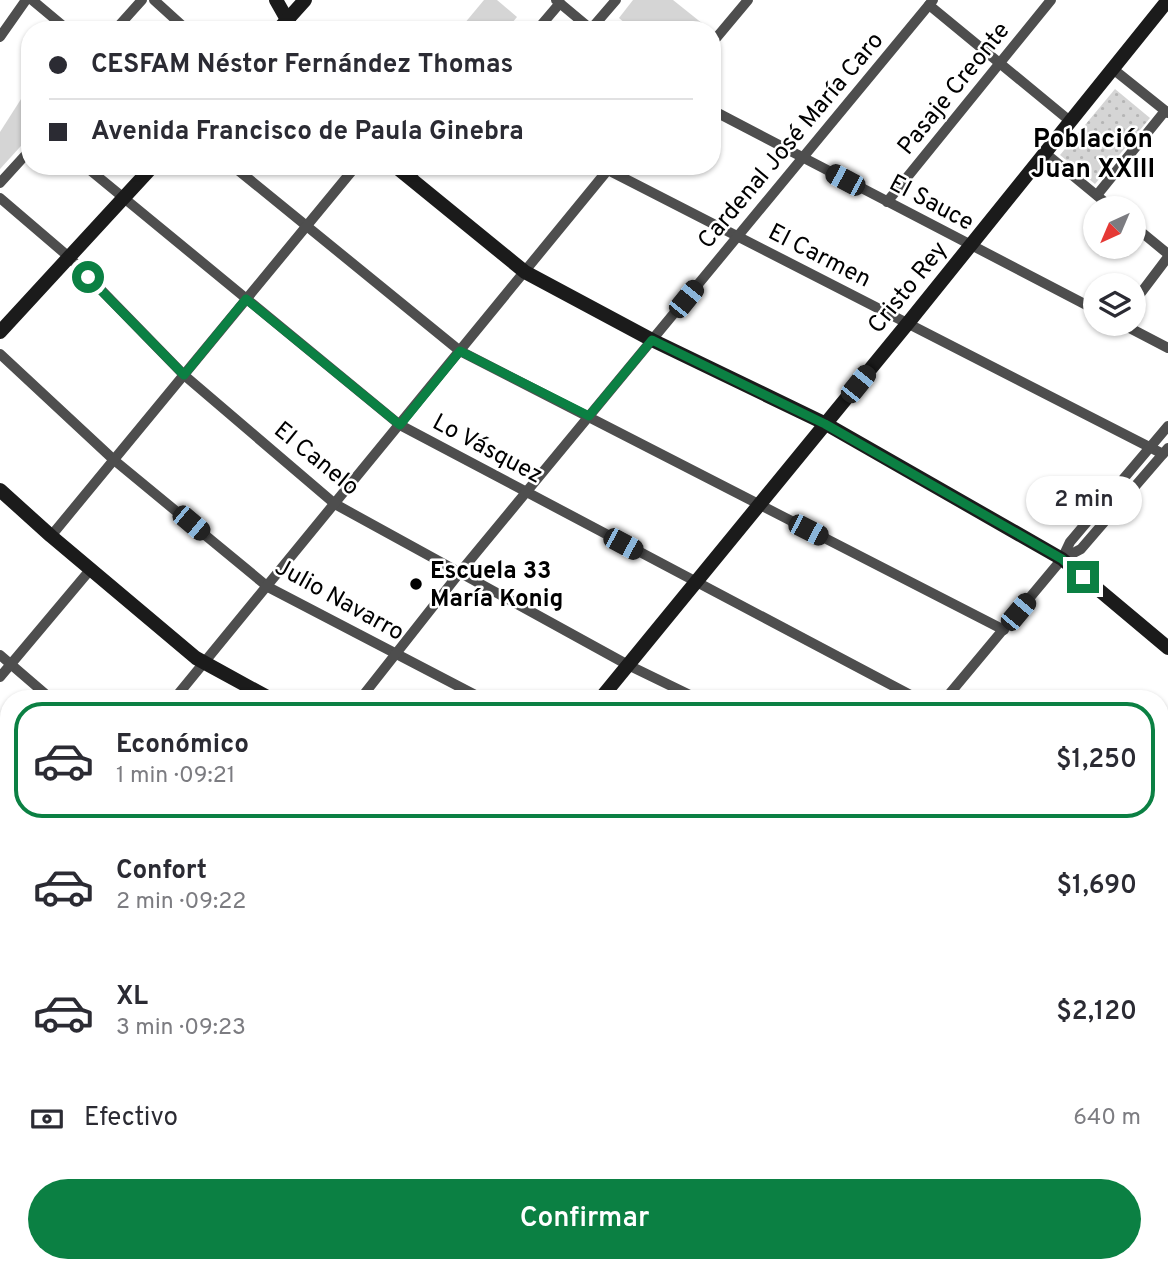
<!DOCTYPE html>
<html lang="es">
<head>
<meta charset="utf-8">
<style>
  body { margin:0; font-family:Overpass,sans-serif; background:#f7f7f7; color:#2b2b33; height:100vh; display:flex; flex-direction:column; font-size:26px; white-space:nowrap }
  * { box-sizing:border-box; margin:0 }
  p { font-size:23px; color:#7c7c81 }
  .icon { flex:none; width:38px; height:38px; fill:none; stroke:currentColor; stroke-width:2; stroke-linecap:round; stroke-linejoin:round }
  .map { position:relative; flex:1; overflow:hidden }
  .panel { position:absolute; left:0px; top:690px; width:1169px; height:583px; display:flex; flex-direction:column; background:#fff; border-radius:28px 28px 0 0; box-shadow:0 2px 5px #0004 }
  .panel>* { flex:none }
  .guide { position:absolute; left:21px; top:21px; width:700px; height:154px; border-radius:28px; box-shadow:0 2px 5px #0004; display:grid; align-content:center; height:154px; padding:0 28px; background:#fff }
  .needle { width:46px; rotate:224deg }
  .fabs { position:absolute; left:1083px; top:196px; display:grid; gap:14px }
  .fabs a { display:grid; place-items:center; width:63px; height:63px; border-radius:50%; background:#fff; box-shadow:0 2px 5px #0004; font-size:35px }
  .end { position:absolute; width:32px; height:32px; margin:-16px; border:9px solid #0b8043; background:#fff; box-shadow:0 0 0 4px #fff }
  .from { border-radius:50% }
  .bubble { position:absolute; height:49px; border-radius:24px; background:#fff; box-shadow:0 2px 5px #0004; font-size:23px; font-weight:600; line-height:49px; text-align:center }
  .car { position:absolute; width:21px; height:42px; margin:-21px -10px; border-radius:9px; box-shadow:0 0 5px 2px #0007; background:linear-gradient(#222 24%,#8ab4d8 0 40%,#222 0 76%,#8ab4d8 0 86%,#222 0) }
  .guide b { display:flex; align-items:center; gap:24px; height:66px; font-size:26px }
  .guide b+b { border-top:2px solid #e1e1e2 }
  .guide i { width:18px; height:18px; background:#2b2b33 }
  ul { padding:12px 0 0; list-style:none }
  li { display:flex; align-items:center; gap:21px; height:116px; margin:0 14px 10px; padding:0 14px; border:4px solid transparent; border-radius:28px }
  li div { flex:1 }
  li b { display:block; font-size:26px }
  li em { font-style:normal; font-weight:600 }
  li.active { border-color:#0b8043 }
  li>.icon { width:63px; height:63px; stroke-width:1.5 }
  .pay { display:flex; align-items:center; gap:18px; height:77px; padding:0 28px; font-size:26px }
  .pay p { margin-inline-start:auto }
  .cta { display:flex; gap:14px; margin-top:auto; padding:14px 28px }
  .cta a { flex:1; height:80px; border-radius:42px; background:#0b8043; color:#fff; font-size:28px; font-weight:600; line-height:80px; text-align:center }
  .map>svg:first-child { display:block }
</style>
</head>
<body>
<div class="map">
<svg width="1168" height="1271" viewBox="0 0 1168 1271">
  <defs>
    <pattern id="forest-firs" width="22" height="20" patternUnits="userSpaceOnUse" patternTransform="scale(1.75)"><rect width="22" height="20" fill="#d5d5d5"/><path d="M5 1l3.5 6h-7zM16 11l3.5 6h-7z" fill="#b5b5b5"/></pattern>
    <pattern id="park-dots" width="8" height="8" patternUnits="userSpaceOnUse" patternTransform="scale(1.75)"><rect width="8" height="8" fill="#d5d5d5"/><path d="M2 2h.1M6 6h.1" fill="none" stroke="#b5b5b5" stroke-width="1.8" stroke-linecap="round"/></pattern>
  </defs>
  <rect width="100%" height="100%" fill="#fff"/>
  <!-- grass -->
  <g fill="#d5d5d5">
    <path d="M484,0H497L517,17L506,30H459Z"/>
    <path d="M633,0H673L703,24L698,30H633L619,18Z"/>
    <path d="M30,85V136L0,169V132Z"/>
  </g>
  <!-- forest -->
  <path fill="url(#forest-firs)" d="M0,1206L9,1214V1264H73L86,1271H0Z"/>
  <!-- park -->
  <path fill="url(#park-dots)" d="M1115,89L1150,118L1095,184L1060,155Z"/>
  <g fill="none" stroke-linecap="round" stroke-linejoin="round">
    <defs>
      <g id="highway">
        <path d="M1160,1084L1168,1077"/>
        <path d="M1160,1110L1168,1103"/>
        <path d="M918,1271L928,1264"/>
        <path d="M949,1271L959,1264"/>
      </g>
    </defs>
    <!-- highway casing -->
    <use href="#highway" stroke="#dbdbdb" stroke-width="23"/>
    <!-- street -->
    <g stroke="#4e4e4e" stroke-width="10">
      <path d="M32,0L68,30"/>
      <path d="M154,0L187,30"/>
      <path d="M556,0L592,30"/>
      <path d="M929,5L1070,121"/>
      <path d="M591,29L616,0"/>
      <path d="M115,30L142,0"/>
      <path d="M537,30L560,3"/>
      <path d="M0,37L26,0"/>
      <path d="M712,43L748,0"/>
      <path d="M1113,69L1168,113"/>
      <path d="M712,110L1096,310"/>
      <path d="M1044,152L1112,208"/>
      <path d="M85,166L400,425L916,698"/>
      <path d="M233,166L460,351L1004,630"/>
      <path d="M608,170L1163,454"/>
      <path d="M409,178L420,166"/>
      <path d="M0,183L30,150"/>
      <path d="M1097,195L1165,111"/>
      <path d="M0,198L69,257L184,375L335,504L628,665L696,698"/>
      <path d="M887,202L1051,0"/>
      <path d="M1134,226L1168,254"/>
      <path d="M1134,302L1168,257"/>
      <path d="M1122,324L1168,348"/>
      <path d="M0,354L114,460L268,587L481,698"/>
      <path d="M51,536L356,166"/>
      <path d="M1062,559L1081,549L1168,448"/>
      <path d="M0,655L50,698"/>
      <path d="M0,677L90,570"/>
      <path d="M175,698L611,166"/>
      <path d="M361,698L461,571L933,0"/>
      <path d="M946,698L1062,559L1070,542L1168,426"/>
      <path d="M1160,747L1168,738"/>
      <path d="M0,789L9,797"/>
      <path d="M0,826L9,815"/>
      <path d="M1160,903L1168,906"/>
      <path d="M0,960L9,967"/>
      <path d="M1160,1151L1168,1152"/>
      <path d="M474,1271L480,1264"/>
      <path d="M788,1271L793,1264"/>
    </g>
    <!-- secondary -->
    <g stroke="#1b1b1b" stroke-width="14">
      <path d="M276,0L293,30"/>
      <path d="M278,30L305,0"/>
      <path d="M395,166L525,272L652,340L826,424L1062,559L1168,648"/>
      <path d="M0,332L153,166"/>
      <path d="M0,490L51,536L196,658L269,698"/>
      <path d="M601,698L908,323L1168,0"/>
      <path d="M0,1020L9,1027"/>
      <path d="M0,1050L9,1057"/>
      <path d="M831,1264L850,1271"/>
    </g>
    <!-- highway -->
    <use href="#highway" stroke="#000" stroke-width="19"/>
    <!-- rail -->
    <g stroke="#000" stroke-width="4.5" stroke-dasharray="10 3.5 2 3.5" stroke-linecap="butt">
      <path d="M0,1199L9,1206"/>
      <path d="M106,1264L122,1271"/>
    </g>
  </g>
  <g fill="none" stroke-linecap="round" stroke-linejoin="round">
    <!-- route -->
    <path stroke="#0b8043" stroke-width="9" d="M88,277L184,375L246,299L400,425L460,351L589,416L652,340L825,424L1062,559L1083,577"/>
  </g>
  <!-- markers -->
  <circle fill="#000" stroke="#fff" stroke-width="2.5" cx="416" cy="584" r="7"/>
  <g text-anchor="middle" stroke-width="5" stroke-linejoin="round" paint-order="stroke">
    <!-- street labels -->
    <g font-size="24" fill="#000" stroke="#fff">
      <text transform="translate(953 88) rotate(-51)" y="8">Pasaje Creonte</text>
      <text transform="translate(790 140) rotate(-50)" y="8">Cardenal José María Caro</text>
      <text transform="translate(932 202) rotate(28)" y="8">El Sauce</text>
      <text transform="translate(820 255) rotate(27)" y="8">El Carmen</text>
      <text transform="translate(907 287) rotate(-51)" y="8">Cristo Rey</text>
      <text transform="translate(488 448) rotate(28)" y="8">Lo Vásquez</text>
      <text transform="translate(317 458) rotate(39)" y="8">El Canelo</text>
      <text transform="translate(340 599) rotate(29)" y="8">Julio Navarro</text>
    </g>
    <!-- poi labels -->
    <g font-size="24" font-weight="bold" fill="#000" stroke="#fff" text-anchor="start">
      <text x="430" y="578">Escuela 33<tspan x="430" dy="28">María Konig</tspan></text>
    </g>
    <!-- neighbourhood labels -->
    <g font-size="26" font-weight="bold" fill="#000" stroke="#fff">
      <text x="1093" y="147">Población<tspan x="1093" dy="30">Juan XXIII</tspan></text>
    </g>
  </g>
</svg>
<div class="fabs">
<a><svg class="needle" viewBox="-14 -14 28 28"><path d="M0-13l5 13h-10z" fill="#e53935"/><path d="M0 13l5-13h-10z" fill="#7c7c81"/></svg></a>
<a><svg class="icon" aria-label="layers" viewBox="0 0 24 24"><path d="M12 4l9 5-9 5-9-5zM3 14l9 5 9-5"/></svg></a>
</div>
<i class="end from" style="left:88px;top:277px"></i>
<i class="end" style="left:1083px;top:577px"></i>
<div class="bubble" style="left:1026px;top:476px;width:116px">2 min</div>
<i class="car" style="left:845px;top:180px;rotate:298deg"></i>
<i class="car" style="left:686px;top:299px;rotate:39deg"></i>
<i class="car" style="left:858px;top:384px;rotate:39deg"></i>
<i class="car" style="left:191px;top:523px;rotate:130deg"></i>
<i class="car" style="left:808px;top:530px;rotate:117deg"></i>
<i class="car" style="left:623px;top:544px;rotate:118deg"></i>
<i class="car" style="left:1018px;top:612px;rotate:40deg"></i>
<div class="guide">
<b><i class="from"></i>CESFAM Néstor Fernández Thomas</b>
<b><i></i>Avenida Francisco de Paula Ginebra</b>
</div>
<section class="panel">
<ul>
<li class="active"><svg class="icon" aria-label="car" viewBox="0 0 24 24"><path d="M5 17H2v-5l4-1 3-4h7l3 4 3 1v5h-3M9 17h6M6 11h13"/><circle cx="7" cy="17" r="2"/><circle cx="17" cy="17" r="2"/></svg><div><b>Económico</b><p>1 min · 09:21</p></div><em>$1,250</em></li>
<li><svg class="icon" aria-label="car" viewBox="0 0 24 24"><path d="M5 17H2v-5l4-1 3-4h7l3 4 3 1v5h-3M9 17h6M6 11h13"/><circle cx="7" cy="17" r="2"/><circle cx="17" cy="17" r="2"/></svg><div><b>Confort</b><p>2 min · 09:22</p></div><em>$1,690</em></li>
<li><svg class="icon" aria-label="car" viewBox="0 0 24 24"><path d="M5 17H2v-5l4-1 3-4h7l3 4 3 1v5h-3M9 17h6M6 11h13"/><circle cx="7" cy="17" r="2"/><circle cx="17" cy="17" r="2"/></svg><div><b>XL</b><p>3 min · 09:23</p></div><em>$2,120</em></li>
</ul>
<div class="pay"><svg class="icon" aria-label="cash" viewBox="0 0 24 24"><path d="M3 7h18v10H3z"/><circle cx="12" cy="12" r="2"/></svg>Efectivo<p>640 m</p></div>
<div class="cta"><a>Confirmar</a></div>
</section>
</div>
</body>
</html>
